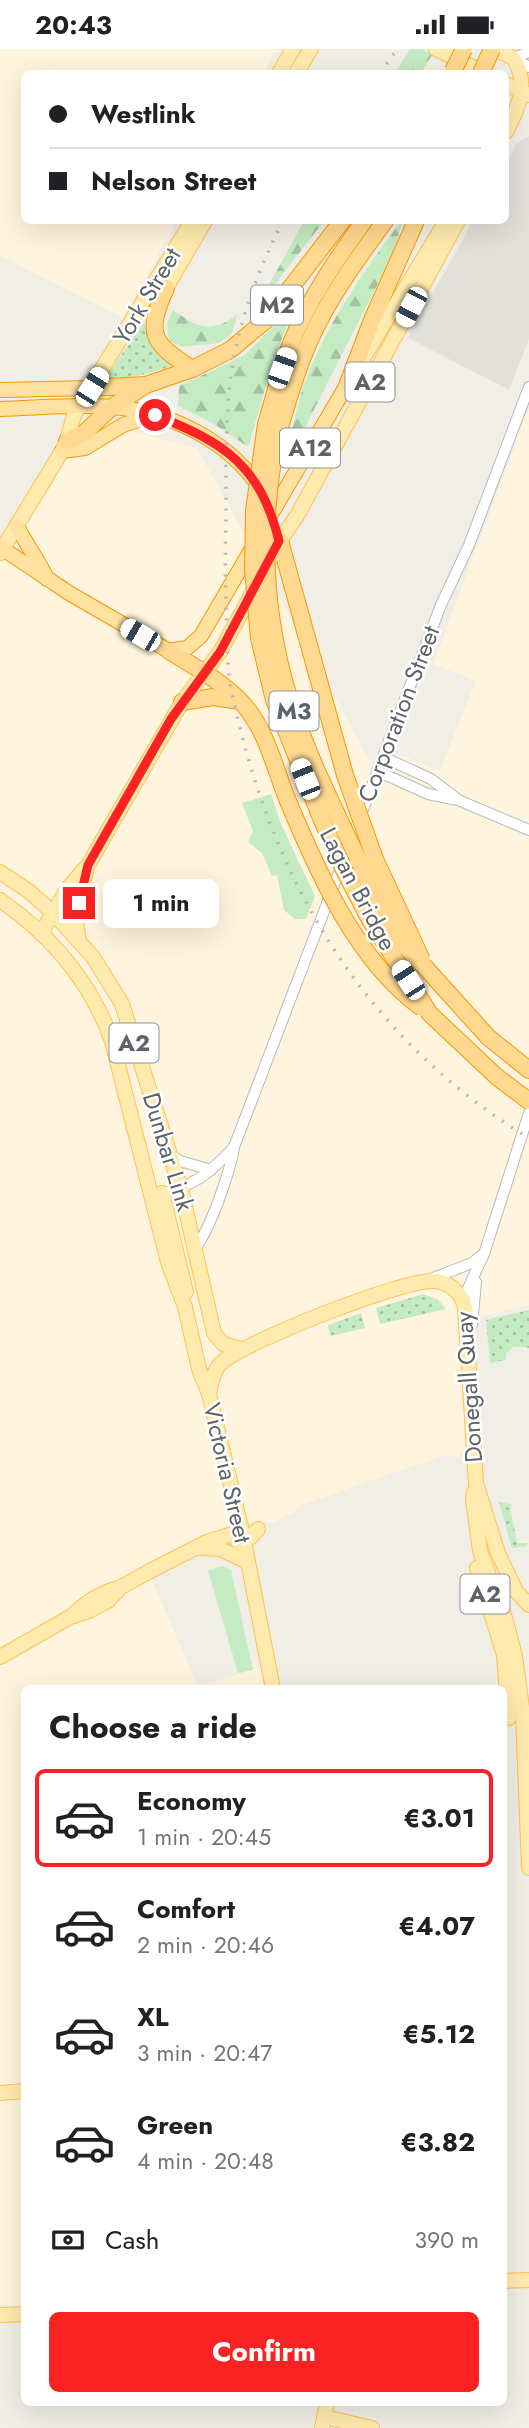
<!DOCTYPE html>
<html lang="en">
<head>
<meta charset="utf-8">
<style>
  body { margin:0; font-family:Jost,sans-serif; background:#f6f6f6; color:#202124; height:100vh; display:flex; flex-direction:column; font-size:26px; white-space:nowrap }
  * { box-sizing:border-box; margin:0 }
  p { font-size:23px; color:#757577 }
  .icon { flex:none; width:38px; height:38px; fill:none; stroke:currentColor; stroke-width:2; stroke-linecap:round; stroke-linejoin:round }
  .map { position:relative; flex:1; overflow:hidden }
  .drawer { position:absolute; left:21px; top:1636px; width:486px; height:721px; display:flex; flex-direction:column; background:#fff; border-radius:10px; box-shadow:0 7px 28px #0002 }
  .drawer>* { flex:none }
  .top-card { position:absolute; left:21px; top:21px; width:488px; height:154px; border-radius:10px; box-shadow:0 7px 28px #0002; display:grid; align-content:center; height:154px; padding:0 28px; background:#fff }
  .end { position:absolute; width:32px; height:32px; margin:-16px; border:9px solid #fb2223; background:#fff; box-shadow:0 0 0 4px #fff }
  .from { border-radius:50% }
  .bubble { position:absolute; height:49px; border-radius:10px; background:#fff; box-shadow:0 7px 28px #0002; font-size:23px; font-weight:700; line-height:49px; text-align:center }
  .car { position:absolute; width:21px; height:42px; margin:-21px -10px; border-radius:9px; box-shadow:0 0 5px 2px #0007; background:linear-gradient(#fff 24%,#345 0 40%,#fff 0 76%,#345 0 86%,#fff 0) }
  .top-card b { display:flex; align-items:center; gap:24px; height:66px; font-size:26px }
  .top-card b+b { border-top:2px solid #e0e0e0 }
  .top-card i { width:18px; height:18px; background:#202124 }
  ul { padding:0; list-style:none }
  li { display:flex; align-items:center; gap:21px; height:98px; margin:0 14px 10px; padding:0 14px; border:4px solid transparent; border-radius:10px }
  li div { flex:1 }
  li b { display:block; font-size:26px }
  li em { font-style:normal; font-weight:700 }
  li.on { border-color:#fb2223 }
  li>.icon { width:63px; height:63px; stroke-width:1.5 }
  h2 { padding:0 28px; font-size:32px; line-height:84px }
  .pay { display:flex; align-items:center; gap:18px; height:77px; padding:0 28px; font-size:26px }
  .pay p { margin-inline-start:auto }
  .action { display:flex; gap:14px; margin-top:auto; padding:14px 28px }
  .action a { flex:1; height:80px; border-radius:10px; background:#fb2223; color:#fff; font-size:28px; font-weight:700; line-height:80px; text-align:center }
  .status { display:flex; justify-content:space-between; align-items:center; height:49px; padding:0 35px; background:#fff; direction:ltr }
  .status svg { height:19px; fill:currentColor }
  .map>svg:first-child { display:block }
</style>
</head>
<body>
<div class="status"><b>20:43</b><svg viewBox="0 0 49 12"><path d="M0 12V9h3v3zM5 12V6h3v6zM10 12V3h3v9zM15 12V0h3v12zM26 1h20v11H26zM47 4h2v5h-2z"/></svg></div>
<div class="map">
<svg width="529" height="2379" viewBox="0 0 529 2379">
  <defs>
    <pattern id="grass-dots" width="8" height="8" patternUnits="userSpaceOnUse" patternTransform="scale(1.75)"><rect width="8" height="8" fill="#c4ebc1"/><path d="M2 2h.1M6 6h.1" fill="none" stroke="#a2c2a1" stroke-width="1.8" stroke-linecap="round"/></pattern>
    <pattern id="forest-firs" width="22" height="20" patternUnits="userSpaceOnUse" patternTransform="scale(1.75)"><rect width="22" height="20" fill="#c4ebc1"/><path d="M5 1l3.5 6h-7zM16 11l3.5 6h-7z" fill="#a2c2a1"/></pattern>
  </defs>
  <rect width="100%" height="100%" fill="#f1eee6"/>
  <!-- commercial -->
  <g fill="#fff4de">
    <path d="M0,0H277L263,24H24V172H177L123,269L0,206Z"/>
    <path d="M529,359V1256L466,1271L473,1384L459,1408L445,1407L379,1429L301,1456L294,1463L274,1473L254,1474L233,1480L147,1520L198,1637L265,1617L271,1640H24V2261L0,2262V512L83,370L197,399L383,736L398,705L440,722L476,632L433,615Z"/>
  </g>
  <!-- industrial -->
  <path fill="#e2e0da" d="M529,87V290L509,341L408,289L473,172H506V114L516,95Z"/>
  <!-- grass -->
  <g fill="url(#grass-dots)">
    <path d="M144,273L152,296L178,316L137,327L104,331Z"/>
    <path d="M423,1245L438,1251L446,1260L380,1275L376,1259Z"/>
    <path d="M529,1261V1299L513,1297L506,1305V1311L490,1314L486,1271Z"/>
    <path d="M361,1264L365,1279L330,1287L328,1276Z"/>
    <path d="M499,1453L513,1456L510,1458L517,1494H527V1497L512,1499Z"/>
  </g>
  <!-- forest -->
  <g fill="url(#forest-firs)">
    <path d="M410,0H423L432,6L421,24H395Z"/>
    <path d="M304,172H324L269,243L264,245Z"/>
    <path d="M401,172H403L392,207L289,410L288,403C291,387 294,371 298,355C316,289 361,226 401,172Z"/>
    <path d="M300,244L274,310L248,398L214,375L178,357L179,337L245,306L278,273Z"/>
    <path d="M173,261C199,279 210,285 237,266L232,285L219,294L182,298L169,291L167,274Z"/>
  </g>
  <!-- park -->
  <g fill="#c4ebc1">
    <path d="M271,745L281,775L315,847L306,870H295L284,861L277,826L272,827L262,804L248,793L253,782L242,754Z"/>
    <path d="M222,1517L231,1521L232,1526L253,1621L238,1624L208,1522Z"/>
  </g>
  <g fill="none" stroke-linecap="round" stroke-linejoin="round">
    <defs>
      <g id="tertiary">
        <path d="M513,9L529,18"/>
        <path d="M513,9L529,3"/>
        <path d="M383,708L431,730L456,749"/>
        <path d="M377,722L428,745L458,751L529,781"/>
        <path d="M169,1105L180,1112L211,1121"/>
        <path d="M155,1146C193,1138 208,1126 234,1098L441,556L469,496L529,338"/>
        <path d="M195,1200C211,1178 229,1126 234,1099"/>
        <path d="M428,1231L472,1214L482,1206"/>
        <path d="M463,1250L484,1205L529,1064"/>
        <path d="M472,1276L476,1233"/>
      </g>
      <g id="primary">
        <path d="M436,0L485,24"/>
        <path d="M494,0C500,3 509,6 514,10C529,34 518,61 506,83"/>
        <path d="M279,24L293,0"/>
        <path d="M296,24L311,0"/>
        <path d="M506,35L529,46"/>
        <path d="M166,239L205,172"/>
        <path d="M362,311L446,172"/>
        <path d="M0,504L62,402L67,392L74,366L192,172"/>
        <path d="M265,519L280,492L298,465L458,172"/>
        <path d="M0,823L30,843L54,865L93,908L122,955L181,1140L214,1284L223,1295L241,1300"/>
        <path d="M0,851C52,887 91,933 112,992L168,1213L185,1258L199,1320L209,1345L242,1482L273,1640"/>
        <path d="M42,883L67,840L88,816L182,653L220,603L256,537"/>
        <path d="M79,892L76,872L87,818"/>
        <path d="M162,1144L186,1243"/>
        <path d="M209,1345C211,1335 213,1323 220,1315C241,1294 408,1228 436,1232C451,1234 462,1245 465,1259L476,1434L498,1504L516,1542L529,1556"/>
        <path d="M474,1443L473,1450L480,1502L505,1569L515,1607L523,1666L529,1819"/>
        <path d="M238,1493L250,1489L258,1480"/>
        <path d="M200,1499L220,1500L248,1513"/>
        <path d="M477,1519L504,1606L509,1669"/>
        <path d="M72,1567C86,1553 100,1543 119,1539"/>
        <path d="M0,1608L70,1568L89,1562L108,1552L121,1538L150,1522L207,1493L242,1482"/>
        <path d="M0,2044L24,2042"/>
        <path d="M504,2232L529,2231"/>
        <path d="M0,2266L24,2265"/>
        <path d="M325,2368L372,2379"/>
        <path d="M322,2379L327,2354"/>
      </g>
      <g id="trunk">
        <path d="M0,341L92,339"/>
        <path d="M0,360C37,359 76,355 112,358C169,362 231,393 261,441"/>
        <path d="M62,402L85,399L123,376L154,366"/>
        <path d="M267,472L348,334"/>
        <path d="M17,477C26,496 39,511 47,530"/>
        <path d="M0,498L69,544L169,602L187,599L201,587L254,496"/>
      </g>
      <g id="motorway">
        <path d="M166,239C145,285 152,294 192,320"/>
        <path d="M348,334L372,271L416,172"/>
        <path d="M92,339L146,336L192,320L230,301L265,272L342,172"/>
        <path d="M266,375C274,349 280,322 290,297C308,251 336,211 364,172"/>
        <path d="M280,378C289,349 297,319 310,291C329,248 358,209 385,172"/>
        <path d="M67,392L84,384L112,358L144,337"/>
        <path d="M280,492L317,625"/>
        <path d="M169,602C196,619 228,635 248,661C268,687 276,723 288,752"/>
        <path d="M182,653L213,648L240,652"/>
        <path d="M424,917L488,988L529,1021"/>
        <path d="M430,965L497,1028L529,1052"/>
      </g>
    </defs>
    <!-- tertiary casing -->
    <use href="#tertiary" stroke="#b6babe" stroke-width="12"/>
    <!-- primary casing -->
    <use href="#primary" stroke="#ffc052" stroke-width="16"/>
    <!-- trunk casing -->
    <use href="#trunk" stroke="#f89600" stroke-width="16"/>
    <!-- motorway casing -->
    <use href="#motorway" stroke="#f89600" stroke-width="18"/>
    <!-- tertiary -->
    <use href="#tertiary" stroke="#fff" stroke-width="10"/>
    <!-- primary -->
    <use href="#primary" stroke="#ffebae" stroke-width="14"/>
    <!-- trunk -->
    <use href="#trunk" stroke="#ffe29f" stroke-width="14"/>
    <!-- motorway -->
    <use href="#motorway" stroke="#ffd990" stroke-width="16"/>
    <!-- rail -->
    <g stroke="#b5b6b7" stroke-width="3.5" stroke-dasharray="2 9" stroke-linecap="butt">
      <path d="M380,24L397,0"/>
      <path d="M283,172C258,221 239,271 231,326C225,374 226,422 226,469C225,507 225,544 227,581C228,598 227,616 230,634C267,823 360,987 529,1089"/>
    </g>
    <defs>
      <g id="motorway-bridge">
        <path d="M453,22L464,0"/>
        <path d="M481,24L492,0"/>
        <path d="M266,375L254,462L253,520L259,589L274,651L321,769L344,821L370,871L430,965"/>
        <path d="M280,378C260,461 262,549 284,631C300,690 327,745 353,799C372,840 389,887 424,917"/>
        <path d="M317,625L345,726L375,810L422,911"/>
        <path d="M288,752C318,824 357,913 422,959"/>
      </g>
    </defs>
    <!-- motorway-bridge casing -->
    <use href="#motorway-bridge" stroke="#f89600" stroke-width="18" stroke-linecap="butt"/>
    <!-- motorway-bridge -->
    <use href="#motorway-bridge" stroke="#ffd990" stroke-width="16"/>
  </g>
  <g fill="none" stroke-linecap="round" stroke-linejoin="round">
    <!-- route -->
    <path stroke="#fb2223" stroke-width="9" d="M79,854L88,816L171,670L220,603L279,492C260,416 225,394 155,366"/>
  </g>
  <g text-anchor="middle" stroke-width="5" stroke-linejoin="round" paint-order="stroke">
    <!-- shield labels -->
    <g fill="#fff" stroke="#8e9295" stroke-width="2">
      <rect x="251" y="236.5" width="52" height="39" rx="5"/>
      <rect x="345.5" y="313.5" width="49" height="39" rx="5"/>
      <rect x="280" y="379.5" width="60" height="39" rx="5"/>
      <rect x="269.5" y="642.5" width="49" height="39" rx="5"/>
      <rect x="109.5" y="974.5" width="49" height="39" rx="5"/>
      <rect x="460.5" y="1525.5" width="49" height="39" rx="5"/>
    </g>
    <g font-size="23" font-weight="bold" fill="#5d6368">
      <text x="277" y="264">M2</text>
      <text x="370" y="341">A2</text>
      <text x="310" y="407">A12</text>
      <text x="294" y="670">M3</text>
      <text x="134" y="1002">A2</text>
      <text x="485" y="1553">A2</text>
    </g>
    <!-- street labels -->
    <g font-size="24" fill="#5d6368" stroke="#fff">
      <text transform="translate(147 247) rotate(-59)" y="8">York Street</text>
      <text transform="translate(399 665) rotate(-69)" y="8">Corporation Street</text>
      <text transform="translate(358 840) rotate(62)" y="8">Lagan Bridge</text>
      <text transform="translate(168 1103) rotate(73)" y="8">Dunbar Link</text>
      <text transform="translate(469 1338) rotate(-94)" y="8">Donegall Quay</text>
      <text transform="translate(227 1424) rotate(77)" y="8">Victoria Street</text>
    </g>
  </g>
</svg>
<i class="end from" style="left:155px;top:366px"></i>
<i class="end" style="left:79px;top:854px"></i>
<div class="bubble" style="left:103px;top:830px;width:116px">1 min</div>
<i class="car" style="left:411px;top:258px;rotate:208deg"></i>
<i class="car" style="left:282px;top:319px;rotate:20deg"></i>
<i class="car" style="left:92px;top:338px;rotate:32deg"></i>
<i class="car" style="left:140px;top:586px;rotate:300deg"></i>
<i class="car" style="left:305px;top:730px;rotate:338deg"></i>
<i class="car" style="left:408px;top:931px;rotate:327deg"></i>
<div class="top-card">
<b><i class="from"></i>Westlink</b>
<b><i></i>Nelson Street</b>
</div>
<section class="drawer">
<h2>Choose a ride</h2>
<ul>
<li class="on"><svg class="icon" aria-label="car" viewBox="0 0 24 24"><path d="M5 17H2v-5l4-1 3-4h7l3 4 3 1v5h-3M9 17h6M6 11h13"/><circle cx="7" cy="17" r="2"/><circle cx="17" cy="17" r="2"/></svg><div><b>Economy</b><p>1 min · 20:45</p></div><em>€3.01</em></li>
<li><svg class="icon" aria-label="car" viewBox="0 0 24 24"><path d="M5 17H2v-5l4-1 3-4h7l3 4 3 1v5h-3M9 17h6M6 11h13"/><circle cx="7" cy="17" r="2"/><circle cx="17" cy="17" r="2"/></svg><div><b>Comfort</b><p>2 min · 20:46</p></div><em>€4.07</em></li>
<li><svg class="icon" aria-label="car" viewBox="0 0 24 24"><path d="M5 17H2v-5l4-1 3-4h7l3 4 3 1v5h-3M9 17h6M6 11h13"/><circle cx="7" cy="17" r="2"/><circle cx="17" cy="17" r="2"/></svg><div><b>XL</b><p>3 min · 20:47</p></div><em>€5.12</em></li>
<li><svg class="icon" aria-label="car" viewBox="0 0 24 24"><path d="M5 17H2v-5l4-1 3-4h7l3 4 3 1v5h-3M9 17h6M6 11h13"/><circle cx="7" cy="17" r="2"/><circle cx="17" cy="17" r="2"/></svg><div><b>Green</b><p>4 min · 20:48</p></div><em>€3.82</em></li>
</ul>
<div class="pay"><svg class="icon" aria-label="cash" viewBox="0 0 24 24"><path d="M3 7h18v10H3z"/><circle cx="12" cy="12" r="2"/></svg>Cash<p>390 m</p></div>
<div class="action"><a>Confirm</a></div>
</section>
</div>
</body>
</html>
